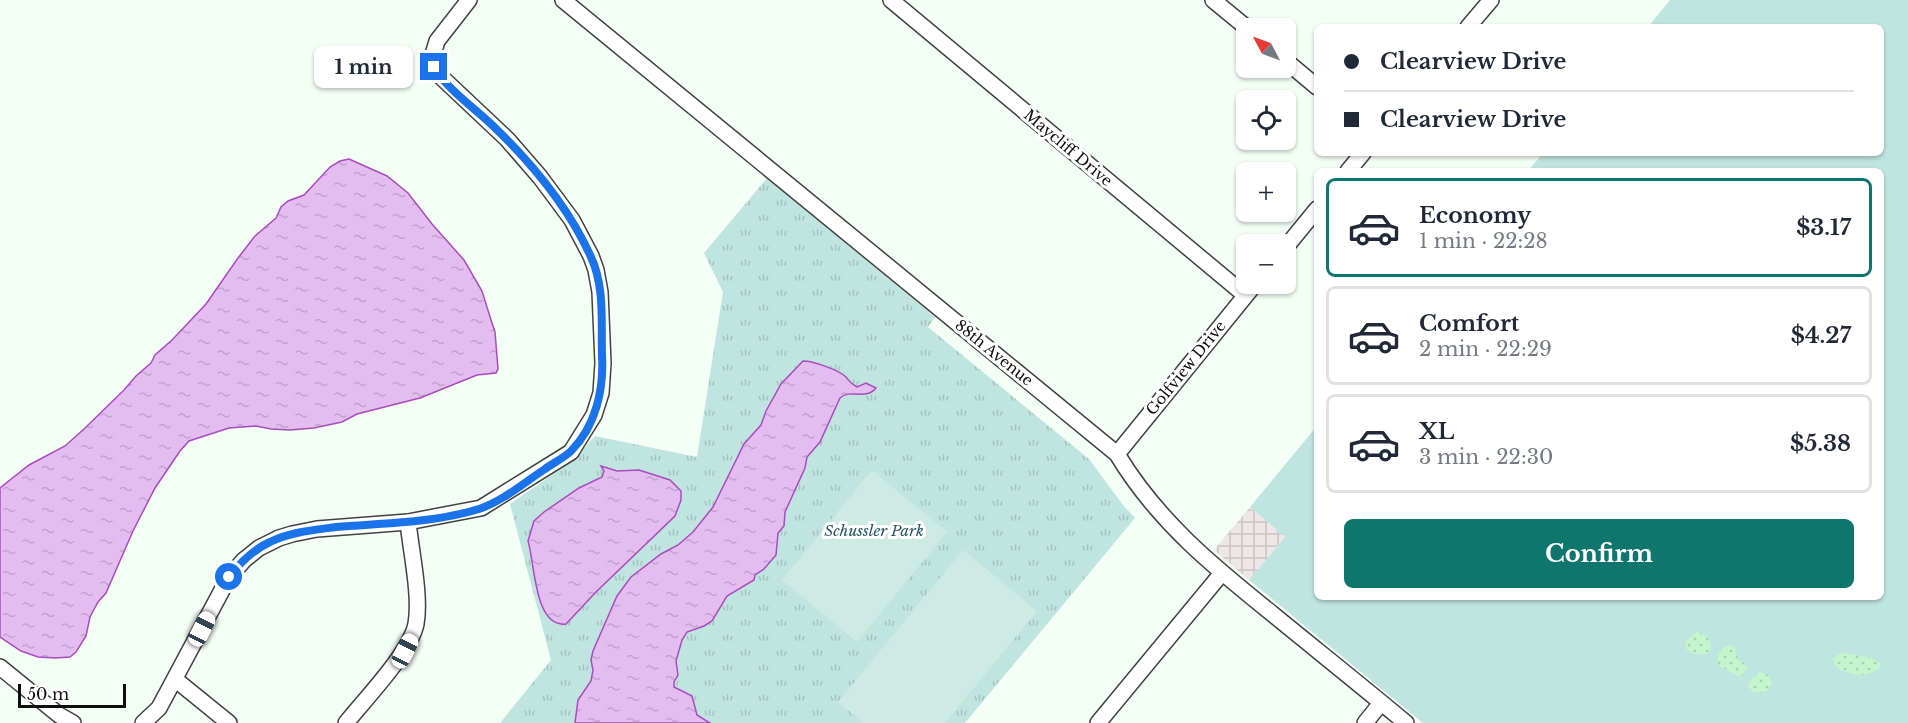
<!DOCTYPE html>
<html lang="en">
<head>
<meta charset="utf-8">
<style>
  body { margin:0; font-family:"Libre Baskerville",serif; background:#f2f2f3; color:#1f2937; height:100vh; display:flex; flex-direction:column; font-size:22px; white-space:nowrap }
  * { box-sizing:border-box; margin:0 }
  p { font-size:20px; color:#747a83 }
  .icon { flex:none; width:33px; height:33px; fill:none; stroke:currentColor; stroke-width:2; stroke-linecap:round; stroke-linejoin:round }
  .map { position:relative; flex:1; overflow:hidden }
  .side { position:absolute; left:1314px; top:168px; width:570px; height:432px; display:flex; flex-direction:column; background:#fff; border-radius:9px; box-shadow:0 2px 4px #0004 }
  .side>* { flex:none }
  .banner { position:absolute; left:1314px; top:24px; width:570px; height:132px; border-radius:9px; box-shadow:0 2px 4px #0004; display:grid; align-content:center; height:132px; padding:0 30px; background:#fff }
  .needle { width:39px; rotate:311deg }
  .controls { position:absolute; left:1236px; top:18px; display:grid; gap:12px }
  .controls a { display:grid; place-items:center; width:60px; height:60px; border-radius:9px; background:#fff; box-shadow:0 2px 4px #0004; font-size:30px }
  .scale { position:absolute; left:18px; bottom:15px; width:108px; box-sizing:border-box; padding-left:6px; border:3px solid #0f0f0f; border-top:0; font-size:16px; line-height:21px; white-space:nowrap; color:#0f0f0f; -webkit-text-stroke:4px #fff; paint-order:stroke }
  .end { position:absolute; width:27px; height:27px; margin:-14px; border:8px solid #1a73e8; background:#fff; box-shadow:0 0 0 3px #fff }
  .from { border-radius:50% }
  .bubble { position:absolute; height:42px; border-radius:9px; background:#fff; box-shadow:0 2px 4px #0004; font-size:20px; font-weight:700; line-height:42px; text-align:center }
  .car { position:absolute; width:18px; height:36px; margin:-18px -9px; border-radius:8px; box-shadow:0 0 4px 2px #0007; background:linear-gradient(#fff 24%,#345 0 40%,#fff 0 76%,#345 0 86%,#fff 0) }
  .banner b { display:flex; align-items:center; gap:21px; height:57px; font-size:22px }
  .banner b+b { border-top:2px solid #e0e1e3 }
  .banner i { width:15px; height:15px; background:#1f2937 }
  ul { padding:10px 0 0; list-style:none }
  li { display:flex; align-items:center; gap:18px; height:99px; margin:0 12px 9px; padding:0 18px; border:3px solid #e0e1e3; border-radius:9px }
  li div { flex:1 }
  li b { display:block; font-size:22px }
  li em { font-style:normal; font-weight:700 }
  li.on { border-color:#0f766e }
  li>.icon { width:54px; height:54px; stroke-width:1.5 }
  .primary-button { display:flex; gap:12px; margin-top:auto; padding:12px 30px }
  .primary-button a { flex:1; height:69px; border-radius:9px; background:#0f766e; color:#fff; font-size:24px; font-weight:700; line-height:69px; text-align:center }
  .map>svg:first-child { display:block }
</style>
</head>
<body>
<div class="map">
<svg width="1908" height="723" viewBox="0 0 1908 723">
  <defs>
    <pattern id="industrial-grid" width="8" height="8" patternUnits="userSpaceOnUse" patternTransform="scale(1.5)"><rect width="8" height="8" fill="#ede7e5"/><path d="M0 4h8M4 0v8" fill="none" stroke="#cac5c3"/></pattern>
    <pattern id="sand-dots" width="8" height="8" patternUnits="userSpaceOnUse" patternTransform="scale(1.5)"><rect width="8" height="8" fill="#c4f5cd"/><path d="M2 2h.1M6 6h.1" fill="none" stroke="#a7d1af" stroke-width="1.8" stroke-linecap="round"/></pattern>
    <pattern id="park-tufts" width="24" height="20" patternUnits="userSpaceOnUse" patternTransform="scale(1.5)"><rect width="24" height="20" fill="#c0e5e1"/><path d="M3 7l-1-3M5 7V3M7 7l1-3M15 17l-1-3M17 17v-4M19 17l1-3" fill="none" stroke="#a4c3c0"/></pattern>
    <pattern id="water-ripples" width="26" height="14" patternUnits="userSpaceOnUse" patternTransform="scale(1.5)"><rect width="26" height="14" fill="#e4bdf0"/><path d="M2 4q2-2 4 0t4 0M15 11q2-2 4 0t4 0" fill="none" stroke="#c2a1cd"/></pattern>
  </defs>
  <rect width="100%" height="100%" fill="#f3fef5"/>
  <!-- industrial -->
  <path fill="url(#industrial-grid)" d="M1250,507L1285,537L1249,580L1214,550Z"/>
  <!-- grass -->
  <path fill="#c0e5e1" d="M1670,0H1908V723H1423L1249,580L1285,537L1250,507L1317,426V597H1881V171H1528L1543,153H1881V27H1648Z"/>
  <!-- sand -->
  <g fill="url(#sand-dots)">
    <path d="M1696,632C1706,633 1710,639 1711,648L1707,654H1694L1686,649V641Z"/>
    <path d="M1729,645L1735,648L1738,660L1744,663L1747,668L1742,676H1738L1718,665C1716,656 1720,648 1729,645Z"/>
    <path d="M1847,653L1872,658L1881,664L1880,667C1869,679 1844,676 1834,664L1833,659L1839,654Z"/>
    <path d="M1760,672L1768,675L1772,683C1769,692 1762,694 1753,692L1748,686L1751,679Z"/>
  </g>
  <!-- park -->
  <path fill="url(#park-tufts)" d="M767,178L935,317L928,327L1089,459L1123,505L1135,518L965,723H500L551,660L510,504L575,459L595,436L697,457L723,292L704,253Z"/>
  <!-- pitch -->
  <g fill="#cdebe3">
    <path d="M872,470L947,532L857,642L782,580Z"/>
    <path d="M963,550L1037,611L945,723H864L838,702Z"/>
  </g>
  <!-- water -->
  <g fill="url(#water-ripples)" stroke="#a84cbf" stroke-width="1.5">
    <path d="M349,159L387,176L408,193L432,224L464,260L482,291L491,320L495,332L498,369L496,373L477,375L420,398L357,414L342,422L314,428L290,430L271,429L256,426L229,428L189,441L180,451L155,488L133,531L106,593L98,602L90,617L86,636L76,652L70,657L55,658L38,657L21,651L0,637V488L29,465L65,446L84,429L124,390L136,376L151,363L155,355L172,340L206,304L238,258L255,236L276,218L281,207L288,201L304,195L330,167L340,161Z"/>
    <path d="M803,361C813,361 839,370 846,377C850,382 851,384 857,387L866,383L876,388C865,401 851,388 840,398L820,442L807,457L805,468L785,512L784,526L778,533L776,555L764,569L755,575L754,580L727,596L712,621L704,626L687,632L682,640L676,661L678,675L674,682V687L692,696L697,715L710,723H575L578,700L591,681L593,670L591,660L593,651L617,596L631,577L661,554L678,545L693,532L713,507L744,444L761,425L766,411L781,384Z"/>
    <path d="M601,466L617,471L639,470L670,480L681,491V500L675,516L596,592L566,624C534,628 535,563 528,541L534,521L544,512L579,488L602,477L604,471Z"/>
  </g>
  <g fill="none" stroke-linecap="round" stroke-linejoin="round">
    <defs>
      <g id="minor">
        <path d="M563,0L1117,454C1158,522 1214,567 1275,616C1319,652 1363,687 1406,723"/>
        <path d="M891,0L1245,295"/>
        <path d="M1213,0L1247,28"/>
        <path d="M1468,27L1491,0"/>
        <path d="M1286,61L1317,87"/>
        <path d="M1348,171L1363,153"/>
        <path d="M1286,247L1317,209"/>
        <path d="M1117,454L1255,284"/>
        <path d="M0,667L59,715L73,723"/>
        <path d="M176,680L229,723"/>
        <path d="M143,723L159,708L229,577L244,560L259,548L279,538L292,534L317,529L408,522L481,508L571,452L594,415L601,393L603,363L600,292L596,270L591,256L572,220L540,177L507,139L438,74L434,67L432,58L437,41L469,0"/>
        <path d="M346,723C365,699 410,653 416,624C421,596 411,552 408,522"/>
        <path d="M1098,723L1222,573"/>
        <path d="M1365,723L1381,703"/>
      </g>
    </defs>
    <!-- minor casing -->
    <use href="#minor" stroke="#424242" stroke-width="18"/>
    <!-- minor -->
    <use href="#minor" stroke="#fff" stroke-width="15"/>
  </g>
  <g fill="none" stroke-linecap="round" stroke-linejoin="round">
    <!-- route -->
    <path stroke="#1a73e8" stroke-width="8" d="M229,577C240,563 254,549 270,542C290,532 314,530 336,527C383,523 434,523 479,509C503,501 525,482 545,469C553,463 564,458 571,451C596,426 604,389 602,355C601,323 605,287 591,257C568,206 531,162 491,124C472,106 447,89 434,67"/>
  </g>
  <g text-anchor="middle" stroke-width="6" stroke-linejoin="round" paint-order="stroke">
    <!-- street labels -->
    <g font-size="15" fill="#0f0f0f" stroke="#fff">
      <text transform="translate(1068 148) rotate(40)" y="5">Maycliff Drive</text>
      <text transform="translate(994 353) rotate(39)" y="5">88th Avenue</text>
      <text transform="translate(1186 368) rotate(-51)" y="5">Golfview Drive</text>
    </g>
    <!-- park labels -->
    <g font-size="15" font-style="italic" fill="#265661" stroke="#fff">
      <text x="874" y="536">Schussler Park</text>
    </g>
  </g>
</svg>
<div class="controls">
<a><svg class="needle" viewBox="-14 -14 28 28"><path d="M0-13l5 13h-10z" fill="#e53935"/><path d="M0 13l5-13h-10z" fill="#747a83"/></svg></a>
<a><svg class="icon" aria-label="locate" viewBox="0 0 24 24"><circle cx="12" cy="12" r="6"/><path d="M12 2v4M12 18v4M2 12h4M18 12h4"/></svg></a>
<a>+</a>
<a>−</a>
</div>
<div class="scale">50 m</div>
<i class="end from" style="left:229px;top:577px"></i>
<i class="end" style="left:434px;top:67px"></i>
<div class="bubble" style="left:314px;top:46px;width:99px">1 min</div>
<i class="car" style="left:202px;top:629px;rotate:27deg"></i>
<i class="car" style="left:405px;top:651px;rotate:27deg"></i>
<div class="banner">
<b><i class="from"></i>Clearview Drive</b>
<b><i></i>Clearview Drive</b>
</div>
<section class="side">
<ul>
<li class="on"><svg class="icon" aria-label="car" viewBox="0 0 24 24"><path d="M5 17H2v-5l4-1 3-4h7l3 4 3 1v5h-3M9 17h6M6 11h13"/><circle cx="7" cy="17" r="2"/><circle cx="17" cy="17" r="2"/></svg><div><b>Economy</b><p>1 min · 22:28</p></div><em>$3.17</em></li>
<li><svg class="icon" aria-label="car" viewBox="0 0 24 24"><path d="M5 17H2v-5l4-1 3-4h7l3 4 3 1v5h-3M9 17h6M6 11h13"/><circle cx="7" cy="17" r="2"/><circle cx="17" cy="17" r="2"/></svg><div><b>Comfort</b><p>2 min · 22:29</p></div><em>$4.27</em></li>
<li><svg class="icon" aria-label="car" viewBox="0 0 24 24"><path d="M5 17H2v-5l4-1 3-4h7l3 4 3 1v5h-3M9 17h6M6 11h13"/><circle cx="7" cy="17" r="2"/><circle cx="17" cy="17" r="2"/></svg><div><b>XL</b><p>3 min · 22:30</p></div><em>$5.38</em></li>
</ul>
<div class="primary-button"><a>Confirm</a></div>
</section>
</div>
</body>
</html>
